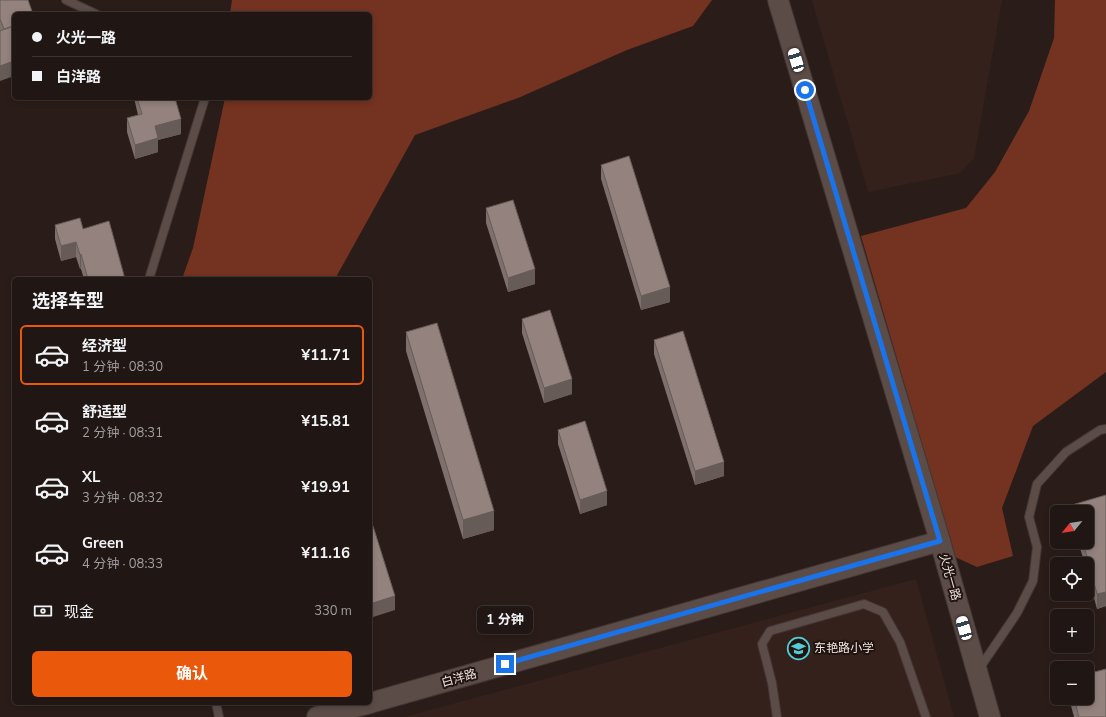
<!DOCTYPE html>
<html lang="zh">
<head>
<meta charset="utf-8">
<style>
  body { margin:0; font-family:"Nunito Sans","Noto Sans SC",sans-serif; background:#2d2321; color:#f1f3f6; height:100vh; display:flex; flex-direction:column; font-size:15px; white-space:nowrap }
  * { box-sizing:border-box; margin:0 }
  p { font-size:13px; color:#a29fa0 }
  .icon { flex:none; width:22px; height:22px; fill:none; stroke:currentColor; stroke-width:2; stroke-linecap:round; stroke-linejoin:round }
  .map { position:relative; flex:1; overflow:hidden }
  .details { position:absolute; left:12px; top:277px; width:360px; height:428px; display:flex; flex-direction:column; background:#201613; border-radius:6px; box-shadow:0 2px 6px #0003,0 0 0 1px #3d3533 }
  .details>* { flex:none }
  .hud { position:absolute; left:12px; top:12px; width:360px; height:88px; border-radius:6px; box-shadow:0 2px 6px #0003,0 0 0 1px #3d3533; display:grid; align-content:center; height:88px; padding:0 20px; background:#201613 }
  .needle { width:26px; rotate:240deg }
  .tools { position:absolute; left:1050px; top:505px; display:grid; gap:8px }
  .tools a { display:grid; place-items:center; width:44px; height:44px; border-radius:6px; background:#201613; box-shadow:0 2px 6px #0003,0 0 0 1px #3d3533; font-size:20px }
  .end { position:absolute; width:18px; height:18px; margin:-9px; border:5px solid #1a73e8; background:#fff; box-shadow:0 0 0 2px #fff }
  .from { border-radius:50% }
  .bubble { position:absolute; height:28px; border-radius:6px; background:#201613; box-shadow:0 2px 6px #0003,0 0 0 1px #3d3533; font-size:13px; font-weight:700; line-height:28px; text-align:center }
  .car { position:absolute; width:12px; height:24px; margin:-12px -6px; border-radius:5px; box-shadow:0 0 3px 1px #0007; background:linear-gradient(#fff 24%,#345 0 40%,#fff 0 76%,#345 0 86%,#fff 0) }
  .hud b { display:flex; align-items:center; gap:14px; height:38px; font-size:15px }
  .hud b+b { border-top:1px solid #3d3533 }
  .hud i { width:10px; height:10px; background:#f1f3f6 }
  ul { padding:0; list-style:none }
  li { display:flex; align-items:center; gap:12px; height:60px; margin:0 8px 6px; padding:0 12px; border:2px solid transparent; border-radius:6px }
  li div { flex:1 }
  li b { display:block; font-size:15px }
  li em { font-style:normal; font-weight:700 }
  li.on { border-color:#ea580c }
  li>.icon { width:36px; height:36px; stroke-width:1.5 }
  h2 { padding:0 20px; font-size:18px; line-height:48px }
  .pay { display:flex; align-items:center; gap:10px; height:44px; padding:0 20px; font-size:15px }
  .pay p { margin-inline-start:auto }
  .cta { display:flex; gap:8px; margin-top:auto; padding:8px 20px }
  .cta a { flex:1; height:46px; border-radius:6px; background:#ea580c; color:#fff; font-size:16px; font-weight:700; line-height:46px; text-align:center }
  .map>svg:first-child { display:block }
</style>
</head>
<body>
<div class="map">
<svg width="1106" height="717" viewBox="0 0 1106 717">
  <rect width="100%" height="100%" fill="#2a1d19"/>
  <!-- built -->
  <g fill="#35211b">
    <path d="M812,0H1002L974,158L960,173L868,192Z"/>
    <path d="M916,579L954,717H404Z"/>
  </g>
  <!-- forest -->
  <g fill="#743220">
    <path d="M232,0H712L693,26L627,50L518,98L415,135L335,279H182L193,248L225,98H370V14H230Z"/>
    <path d="M1055,0H1106V372L1033,426L1002,508L1013,556L977,567L955,557L861,236L966,208L995,172L1029,111L1054,38Z"/>
  </g>
  <g fill="none" stroke-linecap="round" stroke-linejoin="round">
    <defs>
      <g id="service">
        <path d="M66,0L96,14"/>
        <path d="M149,279L205,98"/>
        <path d="M979,669L1017,613L1033,581L1037,547L1029,517L1037,484L1066,452L1100,430L1106,429"/>
        <path d="M216,703L219,717"/>
        <path d="M777,717L772,683L762,644L770,631L864,604L883,612L900,642L926,717"/>
      </g>
      <g id="tertiary">
        <path d="M778,0L940,541L990,717"/>
        <path d="M370,703L940,541"/>
        <path d="M317,717L370,703"/>
      </g>
    </defs>
    <!-- service casing -->
    <use href="#service" stroke="#423735" stroke-width="10"/>
    <!-- tertiary casing -->
    <use href="#tertiary" stroke="#423735" stroke-width="22"/>
    <!-- service -->
    <use href="#service" stroke="#5c4c48" stroke-width="8"/>
    <!-- tertiary -->
    <use href="#tertiary" stroke="#5c4c48" stroke-width="20"/>
  </g>
  <!-- wall -->
  <g fill="#7e706c">
    <path d="M0,0L14,14L0,81Z"/>
    <path d="M134,98H175L181,134L158,140V152L135,159L127,132V118L138,115Z"/>
    <path d="M601,165L670,302L641,310L601,179Z"/>
    <path d="M486,208L535,284L508,292L486,223Z"/>
    <path d="M55,225L83,229L125,279H84L81,269H80L76,257L61,261L55,239Z"/>
    <path d="M522,319L572,394L544,403L522,333Z"/>
    <path d="M406,332L494,530L463,539L406,351Z"/>
    <path d="M654,340L724,476L695,485L654,354Z"/>
    <path d="M558,430L607,505L580,514L558,444Z"/>
    <path d="M1106,495V606L1097,609L1087,572V564H1085L1078,542H1087V512H1072V505Z"/>
    <path d="M1069,698H1087L1106,717H1074Z"/>
  </g>
  <!-- shaded-wall -->
  <g fill="#675b58">
    <path d="M14,61V76L0,81V66Z"/>
    <path d="M181,119V134L158,140V152L135,159V145L155,126Z"/>
    <path d="M76,242V257L61,261V246Z"/>
    <path d="M81,254V269H80V255Z"/>
    <path d="M535,269V284L508,292V278Z"/>
    <path d="M670,287V302L641,310V296Z"/>
    <path d="M572,379V394L544,403V388Z"/>
    <path d="M724,462V476L695,485V471Z"/>
    <path d="M607,491V505L580,514V500Z"/>
    <path d="M494,511V530L463,539V520Z"/>
    <path d="M1106,592V606L1097,609V594Z"/>
    <path d="M395,596V610L370,618V604Z"/>
  </g>
  <!-- building -->
  <g fill="#93827d" stroke="#675b58">
    <path d="M0,0H28L33,14H14V26L4,29L0,19Z"/>
    <path d="M14,26V61L0,66V31Z"/>
    <path d="M137,98H175L181,119L155,126L158,138L135,145L127,118L142,114Z"/>
    <path d="M629,156L670,287L641,296L601,165Z"/>
    <path d="M513,200L535,269L508,278L486,208Z"/>
    <path d="M80,218L83,229L109,221L125,279H88L81,254L80,255L76,242L61,246L55,225Z"/>
    <path d="M550,310L572,379L544,388L522,319Z"/>
    <path d="M437,323L494,511L463,520L406,332Z"/>
    <path d="M683,331L724,462L695,471L654,340Z"/>
    <path d="M585,421L607,491L580,500L558,430Z"/>
    <path d="M1106,495V592L1097,594L1083,542H1087V512H1074L1072,505Z"/>
    <path d="M373,526L395,596L370,604V527Z"/>
    <path d="M1106,669V717H1079L1074,698H1087V674Z"/>
  </g>
  <g fill="none" stroke-linecap="round" stroke-linejoin="round">
    <!-- route -->
    <path stroke="#1a73e8" stroke-width="5" d="M505,664L940,541L805,90"/>
  </g>
  <!-- icons -->
  <defs>
    <symbol id="school-ring" viewBox="-11 -11 22 22"><circle r="9.5" fill="#211410" stroke="#52ccd6" stroke-width="1.5"/><path d="M0-5L7-2L0 1L-7-2ZM-4 1L0 2.5L4 1V4Q0 6-4 4Z" fill="#52ccd6"/></symbol>
  </defs>
  <g fill-rule="evenodd">
    <use href="#school-ring" x="786" y="636" width="25" height="25"/>
  </g>
  <g text-anchor="middle" stroke-width="4" stroke-linejoin="round" paint-order="stroke">
    <!-- street labels -->
    <g font-size="12" fill="#ede3e0" stroke="#211410">
      <text transform="translate(950 577) rotate(74)" y="4">火光一路</text>
      <text transform="translate(459 678) rotate(-16)" y="4">白洋路</text>
    </g>
    <!-- poi labels -->
    <g font-size="12" fill="#ede3e0" stroke="#211410" text-anchor="start">
      <text x="814" y="652">东艳路小学</text>
    </g>
  </g>
</svg>
<div class="tools">
<a><svg class="needle" viewBox="-14 -14 28 28"><path d="M0-13l5 13h-10z" fill="#e53935"/><path d="M0 13l5-13h-10z" fill="#a29fa0"/></svg></a>
<a><svg class="icon" aria-label="locate" viewBox="0 0 24 24"><circle cx="12" cy="12" r="6"/><path d="M12 2v4M12 18v4M2 12h4M18 12h4"/></svg></a>
<a>+</a>
<a>−</a>
</div>
<i class="end from" style="left:805px;top:90px"></i>
<i class="end" style="left:505px;top:664px"></i>
<div class="bubble" style="left:477px;top:606px;width:56px">1 分钟</div>
<i class="car" style="left:796px;top:60px;rotate:343deg"></i>
<i class="car" style="left:964px;top:628px;rotate:344deg"></i>
<div class="hud">
<b><i class="from"></i>火光一路</b>
<b><i></i>白洋路</b>
</div>
<section class="details">
<h2>选择车型</h2>
<ul>
<li class="on"><svg class="icon" aria-label="car" viewBox="0 0 24 24"><path d="M5 17H2v-5l4-1 3-4h7l3 4 3 1v5h-3M9 17h6M6 11h13"/><circle cx="7" cy="17" r="2"/><circle cx="17" cy="17" r="2"/></svg><div><b>经济型</b><p>1 分钟 · 08:30</p></div><em>¥11.71</em></li>
<li><svg class="icon" aria-label="car" viewBox="0 0 24 24"><path d="M5 17H2v-5l4-1 3-4h7l3 4 3 1v5h-3M9 17h6M6 11h13"/><circle cx="7" cy="17" r="2"/><circle cx="17" cy="17" r="2"/></svg><div><b>舒适型</b><p>2 分钟 · 08:31</p></div><em>¥15.81</em></li>
<li><svg class="icon" aria-label="car" viewBox="0 0 24 24"><path d="M5 17H2v-5l4-1 3-4h7l3 4 3 1v5h-3M9 17h6M6 11h13"/><circle cx="7" cy="17" r="2"/><circle cx="17" cy="17" r="2"/></svg><div><b>XL</b><p>3 分钟 · 08:32</p></div><em>¥19.91</em></li>
<li><svg class="icon" aria-label="car" viewBox="0 0 24 24"><path d="M5 17H2v-5l4-1 3-4h7l3 4 3 1v5h-3M9 17h6M6 11h13"/><circle cx="7" cy="17" r="2"/><circle cx="17" cy="17" r="2"/></svg><div><b>Green</b><p>4 分钟 · 08:33</p></div><em>¥11.16</em></li>
</ul>
<div class="pay"><svg class="icon" aria-label="cash" viewBox="0 0 24 24"><path d="M3 7h18v10H3z"/><circle cx="12" cy="12" r="2"/></svg>现金<p>330 m</p></div>
<div class="cta"><a>确认</a></div>
</section>
</div>
</body>
</html>
